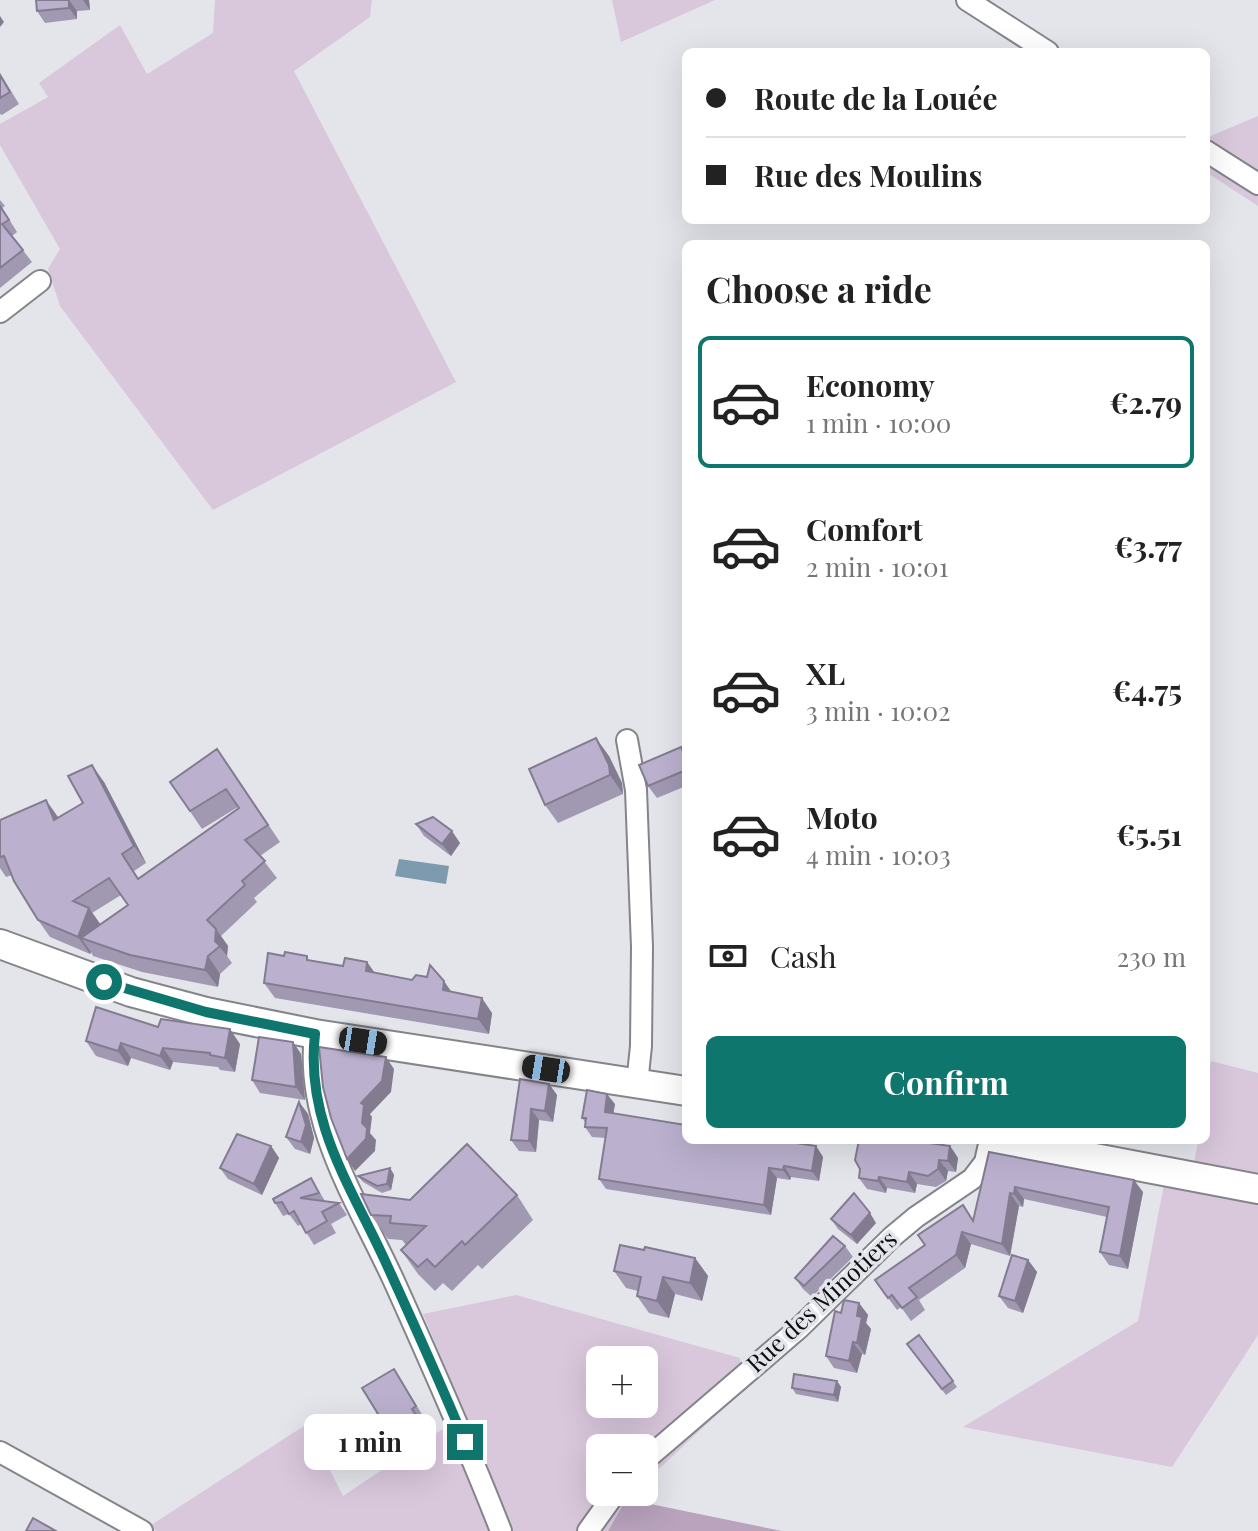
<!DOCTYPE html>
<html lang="en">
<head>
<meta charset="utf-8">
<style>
  body { margin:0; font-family:"Playfair Display",serif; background:#f6f6f6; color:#222; height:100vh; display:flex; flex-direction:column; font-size:30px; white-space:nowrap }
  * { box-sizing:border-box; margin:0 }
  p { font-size:26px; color:#767676 }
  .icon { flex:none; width:44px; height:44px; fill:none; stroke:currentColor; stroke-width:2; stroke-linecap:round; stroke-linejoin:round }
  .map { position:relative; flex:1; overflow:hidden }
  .details { position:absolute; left:682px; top:240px; width:528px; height:904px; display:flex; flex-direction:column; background:#fff; border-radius:12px; box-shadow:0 8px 32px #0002 }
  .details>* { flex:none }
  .hud { position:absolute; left:682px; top:48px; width:528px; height:176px; border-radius:12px; box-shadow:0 8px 32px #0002; display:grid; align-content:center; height:176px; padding:0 24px; background:#fff }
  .buttons { position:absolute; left:586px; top:1346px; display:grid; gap:16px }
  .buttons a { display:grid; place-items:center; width:72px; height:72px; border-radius:12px; background:#fff; box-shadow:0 8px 32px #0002; font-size:40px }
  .end { position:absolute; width:36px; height:36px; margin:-18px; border:10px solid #0f766e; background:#fff; box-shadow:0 0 0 4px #fff }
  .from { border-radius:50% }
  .bubble { position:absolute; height:56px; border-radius:12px; background:#fff; box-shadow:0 8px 32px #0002; font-size:26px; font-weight:700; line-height:56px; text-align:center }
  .car { position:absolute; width:24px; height:48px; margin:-24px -12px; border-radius:10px; box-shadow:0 0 6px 2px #0007; background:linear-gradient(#222 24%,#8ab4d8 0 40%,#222 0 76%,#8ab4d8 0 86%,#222 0) }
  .hud b { display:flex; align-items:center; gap:28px; height:76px; font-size:30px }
  .hud b+b { border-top:2px solid #e0e0e0 }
  .hud i { width:20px; height:20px; background:#222 }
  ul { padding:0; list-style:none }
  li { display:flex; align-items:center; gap:24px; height:132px; margin:0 16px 12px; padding:0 8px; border:4px solid transparent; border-radius:12px }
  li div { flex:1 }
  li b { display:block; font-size:30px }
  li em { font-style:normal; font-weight:700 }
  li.on { border-color:#0f766e }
  li>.icon { width:72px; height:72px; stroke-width:1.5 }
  h2 { padding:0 24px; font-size:36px; line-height:96px }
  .pay { display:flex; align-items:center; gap:20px; height:88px; padding:0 24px; font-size:30px }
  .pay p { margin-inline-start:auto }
  .button { display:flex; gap:16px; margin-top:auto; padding:16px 24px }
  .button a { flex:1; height:92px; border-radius:12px; background:#0f766e; color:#fff; font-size:32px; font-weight:700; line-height:92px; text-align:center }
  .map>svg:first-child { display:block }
</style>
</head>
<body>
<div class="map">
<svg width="1258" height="1531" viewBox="0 0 1258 1531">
  <rect width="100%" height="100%" fill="#e4e5eb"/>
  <!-- green -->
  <g fill="#d9c7dc" fill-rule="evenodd">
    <path d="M215,0H372L370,17L294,71L456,382L213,510L60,306L48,269L60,249L0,145V124L48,97L39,83L120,25L147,74L213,33Z"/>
    <path d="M612,0H715L621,42Z"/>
    <path d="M1258,116V206L1206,172V138Z"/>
    <path d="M1211,1061L1258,1073V1335L1172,1467L963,1427L1138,1321L1164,1184L1190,1188L1198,1140H1206V1093Z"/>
    <path d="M516,1295L740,1358L743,1390L644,1483V1448H600V1492H634L626,1499L608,1531H157L148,1527L307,1424L343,1496L465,1414L423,1314ZM600,1360H644V1404H600Z"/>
  </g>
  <!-- forest -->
  <path fill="#b9a3bd" d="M626,1499L782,1531H608Z"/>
  <!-- water -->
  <path fill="#7d9aae" d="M399,859L449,866L446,884L395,876Z"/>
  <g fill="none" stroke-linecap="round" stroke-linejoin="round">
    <defs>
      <g id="minor">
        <path d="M967,0L1048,52"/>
        <path d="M1206,151L1258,184"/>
        <path d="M0,312L40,281"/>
        <path d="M627,740L636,790L642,947L641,1046L637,1084"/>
        <path d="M315,1034C304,1127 362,1208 398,1290C434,1370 469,1449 501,1531"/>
        <path d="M0,1452L142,1531"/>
        <path d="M644,1461L798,1329L892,1237L916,1217L972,1179L985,1162L990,1140"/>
        <path d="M588,1531L616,1492"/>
      </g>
      <g id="secondary">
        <path d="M0,944L131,992L206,1012L315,1034L686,1091"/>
        <path d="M1000,1140L1258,1189"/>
      </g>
    </defs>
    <!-- minor casing -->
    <use href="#minor" stroke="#84858b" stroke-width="24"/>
    <!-- secondary casing -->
    <use href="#secondary" stroke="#84858b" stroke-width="32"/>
    <!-- minor -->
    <use href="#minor" stroke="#fff" stroke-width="20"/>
    <!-- secondary -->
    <use href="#secondary" stroke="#fff" stroke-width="28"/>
  </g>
  <!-- wall -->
  <g fill="#a198b2" fill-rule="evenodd">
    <path d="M36,0H89L90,10L77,11V19L45,23L37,11Z"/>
    <path d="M0,73L19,104L2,115L0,114Z"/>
    <path d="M0,200L5,206L2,208L17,232L12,236L32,262L0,288Z"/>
    <path d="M217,749L280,842L260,856L277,878L254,898L257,902L221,936L228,946L227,956L232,963L220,974L218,987L142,972L93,956L91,952L90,954L50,937L38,920L12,875L6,877L0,868V820L58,817L83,803L104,782L146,863L134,871L138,878L239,808L238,807L202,829L170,782ZM121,895L128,906L100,925L92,913Z"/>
    <path d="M686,754V786L657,798L648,786Z"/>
    <path d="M609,756L622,783L623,794L558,823L545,805Z"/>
    <path d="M416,824L460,843L451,856L424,836Z"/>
    <path d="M284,956L343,966L367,962L375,973L451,992L492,1013L489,1034L275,998L264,983Z"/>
    <path d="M158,1027L240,1044L235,1072L220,1070L218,1067L173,1062L170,1070L131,1058L128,1066L96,1056L86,1041Z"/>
    <path d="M293,1042L301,1054L305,1100L260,1093L252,1080Z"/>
    <path d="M549,1084L557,1095L553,1122L539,1120L536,1152L519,1151L511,1140Z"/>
    <path d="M299,1102L308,1114L314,1138L310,1154L295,1149L286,1137Z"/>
    <path d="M615,1104L613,1114L816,1146L823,1157L819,1181L791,1177L790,1180L777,1178L771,1215L606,1189L599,1179L606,1138L592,1137L585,1127V1122L582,1118Z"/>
    <path d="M1140,1140H1162L1161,1144Z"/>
    <path d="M271,1146L279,1158L262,1195L228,1179L220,1168Z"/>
    <path d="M950,1146L958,1158L956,1172L948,1171L946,1181L936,1187L917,1184L915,1193L887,1188L886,1193L867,1189L859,1178Z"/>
    <path d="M989,1152L1143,1192L1128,1269L1109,1265L1100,1252L1107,1217L1024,1199L1023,1207L1019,1206L1010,1256L971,1244L965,1268L919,1300L925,1310L911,1321L901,1307L897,1310L875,1280L973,1221Z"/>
    <path d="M390,1168L394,1175L391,1190L382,1193L363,1182L358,1176Z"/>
    <path d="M319,1191L325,1201L339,1203L347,1215L331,1224L336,1233L314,1245L301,1224L298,1226L289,1214L283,1216L275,1203Z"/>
    <path d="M517,1195L533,1220L482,1269L478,1265L452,1291L443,1283L435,1291L418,1274L401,1250L406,1245L402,1240L388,1239L371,1215L410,1200Z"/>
    <path d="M831,1219L876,1223L857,1244L838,1229Z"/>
    <path d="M845,1246L853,1257L812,1297L803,1289L795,1278Z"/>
    <path d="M644,1250L695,1258L708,1276L702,1301L675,1294L669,1318L649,1313L637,1296L638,1291L626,1288L614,1271Z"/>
    <path d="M1028,1260L1037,1272L1023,1313L1008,1308L999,1296Z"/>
    <path d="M859,1303L868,1315L866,1323L871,1329L865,1355L862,1354L857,1373L834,1368L826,1356L841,1313Z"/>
    <path d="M919,1335L957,1387L946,1395L907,1344Z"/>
    <path d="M394,1369L423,1416L419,1418L426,1430L400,1448L393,1438Z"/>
    <path d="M837,1381L841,1387L838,1402L796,1394L792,1388Z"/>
  </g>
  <!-- shaded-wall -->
  <g fill="#837c91">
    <path d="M69,0L77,11V19L69,8Z"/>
    <path d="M83,0H89L90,10Z"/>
    <path d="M0,16L4,22L0,27Z"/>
    <path d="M596,738L609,756L622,783L623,794L610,775Z"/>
    <path d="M92,765L104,782L146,863L134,846Z"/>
    <path d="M46,800L58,817L54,820Z"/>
    <path d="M452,831L460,843L451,856L442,844Z"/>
    <path d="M89,908L101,925L81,938L91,952L90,954L78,937Z"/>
    <path d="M216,929L228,946L227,956L215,941Z"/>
    <path d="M208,956L220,974L218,987L205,970Z"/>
    <path d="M367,962L378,978L366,971Z"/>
    <path d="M444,981L455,997L443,990Z"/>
    <path d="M482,998L492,1013L489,1034L478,1019Z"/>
    <path d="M230,1029L240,1044L235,1072L225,1058Z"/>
    <path d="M293,1042L301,1054L305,1100L296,1087Z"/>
    <path d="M121,1043L131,1058L128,1066L118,1051Z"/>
    <path d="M163,1048L173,1062L170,1070L160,1056Z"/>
    <path d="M386,1057L394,1069L391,1092L370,1114L372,1117L370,1133L376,1140L375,1151L355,1171L347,1159L362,1123L361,1103Z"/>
    <path d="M549,1084L557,1095L553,1122L545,1111Z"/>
    <path d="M607,1094L615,1104L612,1122L605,1112Z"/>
    <path d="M299,1102L308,1114L314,1138L310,1154L301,1142Z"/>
    <path d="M531,1109L539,1120L536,1152L529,1141Z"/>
    <path d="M271,1146L279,1158L262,1195L254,1184Z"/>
    <path d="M816,1146L823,1157L819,1181L812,1171Z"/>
    <path d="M950,1146L958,1158L956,1172L948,1161Z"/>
    <path d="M939,1160L948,1171L946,1181L938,1169Z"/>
    <path d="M784,1166L791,1177L790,1180L783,1170Z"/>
    <path d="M390,1168L394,1175L391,1190L387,1184Z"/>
    <path d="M769,1168L777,1178L771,1215L764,1205Z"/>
    <path d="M909,1172L917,1184L915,1193L907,1182Z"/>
    <path d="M879,1177L887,1188L886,1193L878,1181Z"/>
    <path d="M1134,1180L1143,1192L1128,1269L1120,1256Z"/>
    <path d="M1015,1187L1024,1199L1023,1207L1014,1194Z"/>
    <path d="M1010,1193L1019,1206L1010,1256L1002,1244Z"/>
    <path d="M870,1213L876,1223L857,1244L851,1235Z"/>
    <path d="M962,1232L971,1244L965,1268L956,1255Z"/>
    <path d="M695,1258L708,1276L702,1301L690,1283Z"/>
    <path d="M1028,1260L1037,1272L1023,1313L1015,1301Z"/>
    <path d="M663,1277L675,1294L669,1318L657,1301Z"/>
    <path d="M859,1303L868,1315L866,1323L871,1329L865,1355L857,1343V1316Z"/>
    <path d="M853,1342L862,1354L857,1373L849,1361Z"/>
    <path d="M837,1381L841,1387L838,1402L834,1395Z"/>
  </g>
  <!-- building -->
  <g fill="#bbb1cf" stroke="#837c91" stroke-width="2">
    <path d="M36,0H69V8L37,11Z"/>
    <path d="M0,75L10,92L0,98Z"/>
    <path d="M0,206L9,220L2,224L23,250L0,268Z"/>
    <path d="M596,738L609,765L610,775L545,805L529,769Z"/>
    <path d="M681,747L686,758V770L648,786L639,765Z"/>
    <path d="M217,749L268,825L245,840L265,861L242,881L245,885L207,920L216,929L215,941L220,946L208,956L205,970L130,955L81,938L128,905L109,878L73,901L89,908L78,937L38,920L14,881L4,856L0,857V820L46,800L54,820L83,803L68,776L92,765L134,846L122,854L138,879L239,808L226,789L190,811L170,782Z"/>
    <path d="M433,817L452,831L442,844L416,824Z"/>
    <path d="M285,952L307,956V960L343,966L345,958L367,962L366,971L412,980L416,975L427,977L430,965L444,981L443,990L482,998L478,1019L264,983L268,953L284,956Z"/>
    <path d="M96,1007L158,1027L161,1019L230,1029L225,1058L210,1055V1053L163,1048L160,1056L121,1043L118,1051L86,1041Z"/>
    <path d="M259,1037L293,1042L296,1087L252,1080Z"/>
    <path d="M319,1047L386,1057L382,1081L361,1103L364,1105L362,1123L367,1128L366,1139L347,1159L331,1118L323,1087Z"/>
    <path d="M520,1079L549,1084L545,1111L531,1109L529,1141L511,1140Z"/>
    <path d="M587,1090L607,1094L605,1112L686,1125V1140H777L816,1146L812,1171L784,1166L783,1170L769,1168L764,1205L599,1179L607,1128L585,1127L586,1118H582Z"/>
    <path d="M299,1102L306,1125L301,1142L286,1137Z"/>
    <path d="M237,1134L271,1146L254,1184L220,1168Z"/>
    <path d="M859,1140H909L950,1146L948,1161L939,1160L938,1169L928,1176L909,1172L907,1182L879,1177L878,1181L859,1178L860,1169L855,1160Z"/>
    <path d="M467,1144L517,1195L465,1245L462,1241L435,1267L427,1259L418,1267L401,1250L426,1226L390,1223L391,1216L371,1215L361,1194L410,1200Z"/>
    <path d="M989,1152L1134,1180L1120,1256L1100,1252L1109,1207L1015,1187L1014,1194L1010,1193L1002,1244L962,1232L956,1255L909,1288L917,1297L902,1308L892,1295L888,1298L875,1280L925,1245L918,1235L963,1205L973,1221Z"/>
    <path d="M390,1168L387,1184L377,1186L358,1176Z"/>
    <path d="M311,1178L319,1193L300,1198L339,1203L322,1212L327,1221L306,1233L294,1211L289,1214L282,1202L275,1203L273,1199Z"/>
    <path d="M854,1193L870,1213L851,1235L831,1219Z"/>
    <path d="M833,1236L845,1246L804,1286L795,1278Z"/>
    <path d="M620,1245L644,1250L645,1247L695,1258L690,1283L663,1277L657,1301L637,1296L641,1277L614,1271Z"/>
    <path d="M1012,1255L1028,1260L1015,1301L999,1296Z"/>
    <path d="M844,1300L859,1303L857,1316L862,1317L857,1343L853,1342L849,1361L826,1356L835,1311L841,1313Z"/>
    <path d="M919,1335L953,1381L942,1389L907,1344Z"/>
    <path d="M394,1369L416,1406L412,1409L419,1420L393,1438L362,1388Z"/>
    <path d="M794,1374L837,1381L834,1395L792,1388Z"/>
    <path d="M33,1518L56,1531H26Z"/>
  </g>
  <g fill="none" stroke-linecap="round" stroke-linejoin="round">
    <!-- route -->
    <path stroke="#0f766e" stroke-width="10" d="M104,982L206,1012L315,1034C305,1122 351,1186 386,1263C413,1322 440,1382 465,1442"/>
  </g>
  <g text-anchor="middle" stroke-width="7" stroke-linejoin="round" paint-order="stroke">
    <!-- street labels -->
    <g font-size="24" fill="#0c0d0f" stroke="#e4e5eb">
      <text transform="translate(822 1302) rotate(-43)" y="8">Rue des Minotiers</text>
    </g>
  </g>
</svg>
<div class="buttons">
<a>+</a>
<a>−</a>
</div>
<i class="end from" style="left:104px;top:982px"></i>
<i class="end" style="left:465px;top:1442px"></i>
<div class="bubble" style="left:304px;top:1414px;width:132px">1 min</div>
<i class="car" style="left:363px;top:1041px;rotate:99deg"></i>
<i class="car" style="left:546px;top:1069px;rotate:279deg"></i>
<div class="hud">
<b><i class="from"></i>Route de la Louée</b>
<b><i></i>Rue des Moulins</b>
</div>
<section class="details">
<h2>Choose a ride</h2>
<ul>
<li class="on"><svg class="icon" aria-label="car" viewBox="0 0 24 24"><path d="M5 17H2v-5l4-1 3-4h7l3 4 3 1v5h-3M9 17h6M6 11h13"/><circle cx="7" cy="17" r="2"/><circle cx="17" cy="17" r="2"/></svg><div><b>Economy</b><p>1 min · 10:00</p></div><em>€2.79</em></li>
<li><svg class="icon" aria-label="car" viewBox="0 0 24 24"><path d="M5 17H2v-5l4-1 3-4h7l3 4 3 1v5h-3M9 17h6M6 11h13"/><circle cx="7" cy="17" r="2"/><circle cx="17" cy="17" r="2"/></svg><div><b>Comfort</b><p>2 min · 10:01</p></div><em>€3.77</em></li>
<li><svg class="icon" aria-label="car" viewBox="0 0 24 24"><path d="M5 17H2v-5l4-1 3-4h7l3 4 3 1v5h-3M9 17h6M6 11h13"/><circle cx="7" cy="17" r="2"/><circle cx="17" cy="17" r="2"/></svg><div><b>XL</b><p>3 min · 10:02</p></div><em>€4.75</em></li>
<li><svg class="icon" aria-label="car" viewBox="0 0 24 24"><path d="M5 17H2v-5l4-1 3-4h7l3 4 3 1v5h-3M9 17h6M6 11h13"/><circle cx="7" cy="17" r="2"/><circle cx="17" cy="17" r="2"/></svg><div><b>Moto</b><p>4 min · 10:03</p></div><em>€5.51</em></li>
</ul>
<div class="pay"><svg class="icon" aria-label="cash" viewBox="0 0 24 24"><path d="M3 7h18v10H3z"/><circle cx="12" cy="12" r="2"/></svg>Cash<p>230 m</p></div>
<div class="button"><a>Confirm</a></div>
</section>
</div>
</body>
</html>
